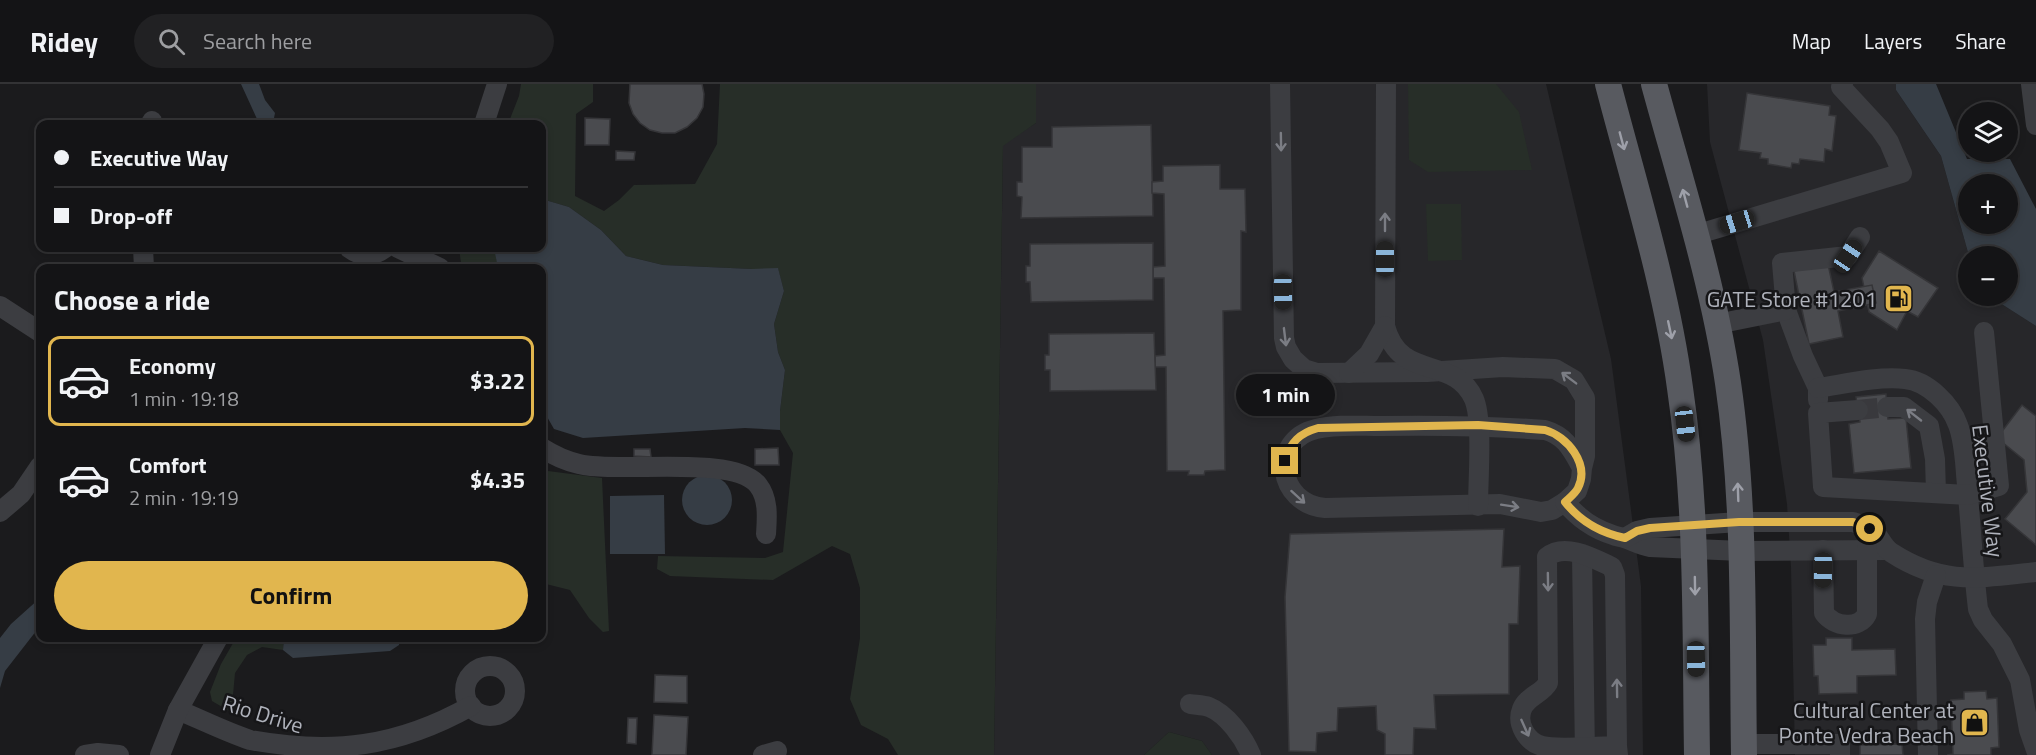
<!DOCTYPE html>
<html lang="en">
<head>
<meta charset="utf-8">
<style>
  body { margin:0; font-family:"Titillium Web",sans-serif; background:#212123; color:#f1f3f6; height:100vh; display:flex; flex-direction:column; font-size:22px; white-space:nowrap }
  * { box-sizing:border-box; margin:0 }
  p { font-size:20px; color:#9d9ea1 }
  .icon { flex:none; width:33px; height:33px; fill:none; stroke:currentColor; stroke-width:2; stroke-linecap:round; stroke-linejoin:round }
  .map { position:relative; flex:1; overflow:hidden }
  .details { position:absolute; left:36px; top:180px; width:510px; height:378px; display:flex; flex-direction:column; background:#141416; border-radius:12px; box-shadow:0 3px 9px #0003,0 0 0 2px #333335 }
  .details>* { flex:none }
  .top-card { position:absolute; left:36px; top:36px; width:510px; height:132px; border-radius:12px; box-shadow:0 3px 9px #0003,0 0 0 2px #333335; display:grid; align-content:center; height:132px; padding:0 18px; background:#141416 }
  .buttons { position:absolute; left:1958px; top:18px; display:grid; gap:12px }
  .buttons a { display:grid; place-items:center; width:60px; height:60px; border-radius:50%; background:#141416; box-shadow:0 3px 9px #0003,0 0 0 2px #333335; font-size:30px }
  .end { position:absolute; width:27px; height:27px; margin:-14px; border:8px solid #e1b64e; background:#111; box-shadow:0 0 0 3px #111 }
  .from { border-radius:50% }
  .bubble { position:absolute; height:42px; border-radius:21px; background:#141416; box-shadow:0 3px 9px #0003,0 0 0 2px #333335; font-size:20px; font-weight:700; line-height:42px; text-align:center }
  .car { position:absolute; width:18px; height:36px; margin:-18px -9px; border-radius:8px; box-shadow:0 0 4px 2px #0007; background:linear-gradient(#222 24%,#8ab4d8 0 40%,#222 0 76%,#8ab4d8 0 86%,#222 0) }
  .top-card b { display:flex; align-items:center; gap:21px; height:57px; font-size:22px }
  .top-card b+b { border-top:2px solid #333335 }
  .top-card i { width:15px; height:15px; background:#f1f3f6 }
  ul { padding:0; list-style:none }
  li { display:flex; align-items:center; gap:18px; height:90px; margin:0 12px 9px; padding:0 6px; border:3px solid transparent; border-radius:12px }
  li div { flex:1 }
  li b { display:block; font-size:22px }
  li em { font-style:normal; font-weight:700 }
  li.on { border-color:#e1b64e }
  li>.icon { width:54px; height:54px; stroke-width:1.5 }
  h2 { padding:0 18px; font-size:27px; line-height:72px }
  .action { display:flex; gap:12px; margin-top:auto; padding:12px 18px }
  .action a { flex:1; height:69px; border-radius:36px; background:#e1b64e; color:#111; font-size:24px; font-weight:700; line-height:69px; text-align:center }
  header { display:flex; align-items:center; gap:36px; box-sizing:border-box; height:84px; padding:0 30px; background:#141416; border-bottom:2px solid #333335 }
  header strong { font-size:28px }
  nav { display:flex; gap:33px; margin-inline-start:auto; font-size:21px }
  .search { width:420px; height:54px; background:#212123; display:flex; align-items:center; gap:15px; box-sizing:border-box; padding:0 21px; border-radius:33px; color:#9d9ea1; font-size:22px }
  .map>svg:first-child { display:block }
</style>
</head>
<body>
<header>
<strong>Ridey</strong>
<div class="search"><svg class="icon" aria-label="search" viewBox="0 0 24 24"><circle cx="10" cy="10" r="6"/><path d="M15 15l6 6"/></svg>Search here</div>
<nav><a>Map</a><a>Layers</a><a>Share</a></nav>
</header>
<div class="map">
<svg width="2036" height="671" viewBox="0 0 2036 671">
  <rect width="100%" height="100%" fill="#1b1b1d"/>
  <!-- built -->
  <g fill="#27272a">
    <path d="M1036,0H1546L1611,275L1641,502L1643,671H1212L1202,657L1169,648L1144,671H994L1003,61L1036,39Z"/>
    <path d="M1707,0H1896V6L1941,72L1969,172L1968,212H1989L2036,242V671H1795L1791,483L1787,420L1763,256L1710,58Z"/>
  </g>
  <!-- green -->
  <g fill="#272e28">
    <path d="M521,0H593V18L576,30L575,112L604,127L619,116L634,101L695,100L717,60L720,0H1036V39L1003,62L994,671H898L888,655L861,641L850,615L860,554V504L850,470L832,462L773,496L670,492L657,485L658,472L765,474L783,468L793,369L780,346V327L785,286L778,268L774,240L784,207L778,185H752L663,181L626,172L601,146L569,123L542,115V40H508L519,12Z"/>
    <path d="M1408,0H1496L1519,28L1532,86L1428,88L1409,76Z"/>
    <path d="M1426,120H1461L1462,176L1428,177Z"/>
    <path d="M459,164H495L498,184H467L461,179Z"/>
    <path d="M542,384L548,387L602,394L609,547L603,548L589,534L570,506L542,499Z"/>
    <path d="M236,554H284L283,566L262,563L247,571L235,589L233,611L246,622L244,627L234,630L212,617L210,608L221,580Z"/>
    <path d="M1169,648L1202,657L1212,671H1144Z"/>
  </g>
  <!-- water -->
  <g fill="#363d45" fill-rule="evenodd">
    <path d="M241,0H259L265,16L275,29L273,39L262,40L257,35Z"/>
    <path d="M1896,0H1936L1967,75H2010L2036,125V242L1989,212H2007V172H1969L1941,72L1896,6ZM1968,100H2007V140H1968Z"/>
    <path d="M542,115L569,123L601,146L626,172L663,181L752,185L778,184L784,207L774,240L778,268L785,286L780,327V346L745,344L583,354L554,345L542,324V184H498L494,164H542Z"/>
    <circle cx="707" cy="416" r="25"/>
    <path d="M664,411L665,470H610V412Z"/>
    <path d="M40,514V542L5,587L0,604V554L11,540Z"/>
    <path d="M284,554H400L399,561L390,567L293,574L283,566Z"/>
  </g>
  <!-- building -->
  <g fill="#4a4b4f" stroke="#353538" stroke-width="1.5">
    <path d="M630,0H702L704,10L703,23L697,34L687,43L675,49H662L650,46L640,39L633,30L629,19Z"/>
    <path d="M1747,9L1830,22L1829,31L1836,32L1832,67L1825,65L1824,78L1800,75L1799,80L1792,79L1791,84L1768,80V75L1760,74L1761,69L1739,66Z"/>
    <path d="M585,34L610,35L609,61H585Z"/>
    <path d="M1151,41L1153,132L1021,134L1022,113L1017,112V98H1022V63H1052V43Z"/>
    <path d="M616,67L635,68L634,76H616Z"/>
    <path d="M1220,81V105H1245L1246,148L1241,147V226L1223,227L1225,386L1205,387L1204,391H1188L1189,387H1167L1166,283H1155V272L1165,271L1164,194H1153V183L1165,182L1164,110L1152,109V98L1163,97V82Z"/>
    <path d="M1153,159V216L1031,218L1030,198H1026V182H1030V160Z"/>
    <path d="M1879,167L1938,204L1918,233L1907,227L1897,246L1869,228L1862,194Z"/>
    <path d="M1828,180L1834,208L1872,201L1876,219L1838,227L1843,253L1809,260L1794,187Z"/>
    <path d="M1154,249L1156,306L1050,307V286H1045V271H1049V250Z"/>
    <path d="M1886,310L1888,335L1906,334L1911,384L1854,389L1849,340L1860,338L1856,313Z"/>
    <path d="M2022,321L2036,332V461L2005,435L2027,408L2024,376L1997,354Z"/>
    <path d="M778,364L779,381H755V365Z"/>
    <path d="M634,365H650L651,373L634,372Z"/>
    <path d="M1504,445L1502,483L1520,482L1518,540H1509V610L1434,611L1436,645L1414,644L1413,671H1385V650L1377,646L1376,622L1338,624L1337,647L1317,649L1316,668L1289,667L1285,513L1290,450Z"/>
    <path d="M1826,554H1852V566L1895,565L1896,591L1857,592V609L1819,610L1818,592H1814L1813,561H1826Z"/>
    <path d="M655,591L687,592V619L654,618Z"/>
    <path d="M1986,607L1987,615L1997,614L1999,663L1991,664V671H1947L1953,670L1951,616L1964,615V608Z"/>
    <path d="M654,631L688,633L686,671H652Z"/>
    <path d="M628,634H637L636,660L627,659Z"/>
    <path d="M1902,660L1903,671H1860V661Z"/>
  </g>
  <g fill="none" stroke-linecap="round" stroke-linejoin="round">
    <!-- minor-tunnel -->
    <path stroke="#39393d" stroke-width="20" stroke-dasharray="20 10" stroke-linecap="butt" d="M1858,326L1887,323"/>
    <!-- minor -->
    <g stroke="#3c3d41" stroke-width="20">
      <path d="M1280,0L1284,254L1286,263L1293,275L1304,285L1317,289L1427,288L1503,283L1555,285L1574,296L1585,314V372L1582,384L1581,395L1577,407L1565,418L1552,426L1541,428L1500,420L1325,424C1277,420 1269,356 1316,345C1336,340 1360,342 1380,342C1435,341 1490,342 1545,346C1566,352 1572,366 1582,384"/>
      <path d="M1386,0L1385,242C1400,299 1454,270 1474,315C1483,336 1478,397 1478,422"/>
      <path d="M2031,0L2036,41"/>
      <path d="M151,40L152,37"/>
      <path d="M484,40L497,0"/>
      <path d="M1695,151L1902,89L1889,58L1880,45L1841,3L1843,0"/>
      <path d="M143,164L144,184"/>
      <path d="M349,164C361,173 373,173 385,164"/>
      <path d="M398,164L440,184"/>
      <path d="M0,222L40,248"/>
      <path d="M1786,226L1803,272L1818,304V316"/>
      <path d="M1717,240L1786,226L1782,179L1848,172L1860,153"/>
      <path d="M1349,289L1369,270L1385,242"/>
      <path d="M1818,304C1845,300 1877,292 1905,295C1928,297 1951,321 1958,341C1965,359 1965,382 1967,401C1971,442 1973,483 1978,525L1983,536L2002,560L2020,596L2029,646L2036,666"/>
      <path d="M1887,323H1904L1929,342L1935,375L1936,409"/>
      <path d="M1858,326L1818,329L1823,403L1968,411L1999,402L1984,248"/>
      <path d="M542,364C553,371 566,377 579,380C619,390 734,370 758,401C769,415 767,434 766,450"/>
      <path d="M1565,418C1577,433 1594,445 1613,451C1617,453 1622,453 1627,455C1635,458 1641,461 1650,463L1741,467L1887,466"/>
      <path d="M0,428L21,410L40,382"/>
      <path d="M1625,454L1637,447L1650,444L1739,438H1853C1862,441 1871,444 1877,451C1882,458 1885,465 1892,469C1943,502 1979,494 2036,488"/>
      <path d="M1823,466L1824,529C1834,543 1859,546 1867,530V465"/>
      <path d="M1582,471L1585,671"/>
      <circle cx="490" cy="607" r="25"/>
      <path d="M1190,620C1196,621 1203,621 1209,623C1227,630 1244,654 1251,671"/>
      <path d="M178,626C202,636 226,648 250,656C333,671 398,663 471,622"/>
      <path d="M1744,660H1840V671"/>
      <path d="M1617,662C1600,662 1557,666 1542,662C1527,658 1516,640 1522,625C1527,612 1542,610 1548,599L1547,473C1565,458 1595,475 1612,483L1615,491L1617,662L1618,671"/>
      <path d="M85,671L98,669L119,671"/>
      <path d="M160,671L178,626L218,554"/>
      <path d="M763,671L777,667"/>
      <path d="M1928,671L1925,535L1927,518L1936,491"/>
    </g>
    <!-- major -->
    <g stroke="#585a60" stroke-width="26">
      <path d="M1608,0C1634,100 1666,201 1680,304C1698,426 1695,549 1697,671"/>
      <path d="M1654,0C1681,99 1713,198 1728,299C1746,422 1742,548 1744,671"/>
    </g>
  </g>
  <!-- one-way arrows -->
  <defs><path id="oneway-shaft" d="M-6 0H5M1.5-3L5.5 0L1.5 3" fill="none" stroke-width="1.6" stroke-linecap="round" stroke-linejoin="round" transform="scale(1.5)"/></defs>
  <g stroke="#9ea0a9">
    <use href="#oneway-shaft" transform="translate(1622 57) rotate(75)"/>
    <use href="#oneway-shaft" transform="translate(1685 114) rotate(-105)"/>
    <use href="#oneway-shaft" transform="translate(1670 246) rotate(78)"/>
    <use href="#oneway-shaft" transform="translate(1738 408) rotate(-92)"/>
    <use href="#oneway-shaft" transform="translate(1695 502) rotate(89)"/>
  </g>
  <g stroke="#7b7d84">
    <use href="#oneway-shaft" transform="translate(1281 58) rotate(89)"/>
    <use href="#oneway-shaft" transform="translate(1385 138) rotate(-90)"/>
    <use href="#oneway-shaft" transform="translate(1285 253) rotate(83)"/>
    <use href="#oneway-shaft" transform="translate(1569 294) rotate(-143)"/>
    <use href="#oneway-shaft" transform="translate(1914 331) rotate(-142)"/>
    <use href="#oneway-shaft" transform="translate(1298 413) rotate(42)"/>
    <use href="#oneway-shaft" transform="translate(1510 422) rotate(9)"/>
    <use href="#oneway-shaft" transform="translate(1548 498) rotate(89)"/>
    <use href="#oneway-shaft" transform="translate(1617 604) rotate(-91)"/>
    <use href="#oneway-shaft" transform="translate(1525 644) rotate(66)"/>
  </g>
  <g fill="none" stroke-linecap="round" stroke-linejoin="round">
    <!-- route -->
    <path stroke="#e1b64e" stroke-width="8" d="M1285,377C1290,358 1300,349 1318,344L1478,341L1545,346C1567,352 1590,380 1578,404C1575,410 1569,414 1565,418C1580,437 1601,449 1625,454L1637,447L1650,444L1739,438H1853L1870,445"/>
  </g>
  <!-- icons -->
  <defs>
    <symbol id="fuel-square" viewBox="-11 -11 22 22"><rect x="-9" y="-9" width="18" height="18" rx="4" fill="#e1b64e" stroke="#161618"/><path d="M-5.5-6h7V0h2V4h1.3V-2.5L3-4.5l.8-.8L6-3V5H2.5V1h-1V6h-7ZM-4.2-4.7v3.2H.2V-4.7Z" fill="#111"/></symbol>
    <symbol id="shop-square" viewBox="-11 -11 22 22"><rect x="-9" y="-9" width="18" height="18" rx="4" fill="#e1b64e" stroke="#161618"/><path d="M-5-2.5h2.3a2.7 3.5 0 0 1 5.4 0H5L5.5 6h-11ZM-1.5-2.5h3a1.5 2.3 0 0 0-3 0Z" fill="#111"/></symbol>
  </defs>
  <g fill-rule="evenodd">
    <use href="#fuel-square" x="1882" y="198" width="33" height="33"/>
    <use href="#shop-square" x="1958" y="622" width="33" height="33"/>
  </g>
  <g text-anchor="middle" stroke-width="5" stroke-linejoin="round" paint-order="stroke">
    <!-- poi labels -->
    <g font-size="22" fill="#afb2bb" stroke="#161618" text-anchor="end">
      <text x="1877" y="223">GATE Store #1201</text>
      <text x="1954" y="634">Cultural Center at<tspan x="1954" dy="25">Ponte Vedra Beach</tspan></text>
    </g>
    <!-- street labels -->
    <g font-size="22" fill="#afb2bb" stroke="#161618">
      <text transform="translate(1988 407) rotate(83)" y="8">Executive Way</text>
      <text transform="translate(263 630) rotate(17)" y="8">Rio Drive</text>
    </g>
  </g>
</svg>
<div class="buttons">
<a><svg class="icon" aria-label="layers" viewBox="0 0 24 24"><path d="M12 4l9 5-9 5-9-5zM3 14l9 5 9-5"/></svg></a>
<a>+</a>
<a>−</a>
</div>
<i class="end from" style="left:1870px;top:445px"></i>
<i class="end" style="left:1285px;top:377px"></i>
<div class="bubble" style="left:1236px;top:290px;width:99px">1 min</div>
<i class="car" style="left:1737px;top:138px;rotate:253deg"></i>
<i class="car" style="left:1848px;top:172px;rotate:34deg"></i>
<i class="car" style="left:1385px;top:175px;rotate:0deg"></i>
<i class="car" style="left:1283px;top:208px;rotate:179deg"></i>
<i class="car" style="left:1685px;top:340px;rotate:173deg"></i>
<i class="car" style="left:1823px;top:486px;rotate:181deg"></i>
<i class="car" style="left:1696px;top:575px;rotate:179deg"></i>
<div class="top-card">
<b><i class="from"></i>Executive Way</b>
<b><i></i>Drop-off</b>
</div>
<section class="details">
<h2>Choose a ride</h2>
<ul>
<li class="on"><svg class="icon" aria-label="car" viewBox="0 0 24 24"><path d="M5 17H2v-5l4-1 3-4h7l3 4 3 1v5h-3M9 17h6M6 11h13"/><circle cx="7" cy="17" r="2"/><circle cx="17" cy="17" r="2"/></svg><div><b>Economy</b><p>1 min · 19:18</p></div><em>$3.22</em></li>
<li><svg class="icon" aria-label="car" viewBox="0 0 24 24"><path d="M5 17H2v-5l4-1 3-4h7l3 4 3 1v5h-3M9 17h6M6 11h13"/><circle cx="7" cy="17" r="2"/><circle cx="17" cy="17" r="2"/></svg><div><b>Comfort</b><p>2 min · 19:19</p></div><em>$4.35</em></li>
</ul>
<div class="action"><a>Confirm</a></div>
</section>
</div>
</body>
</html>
